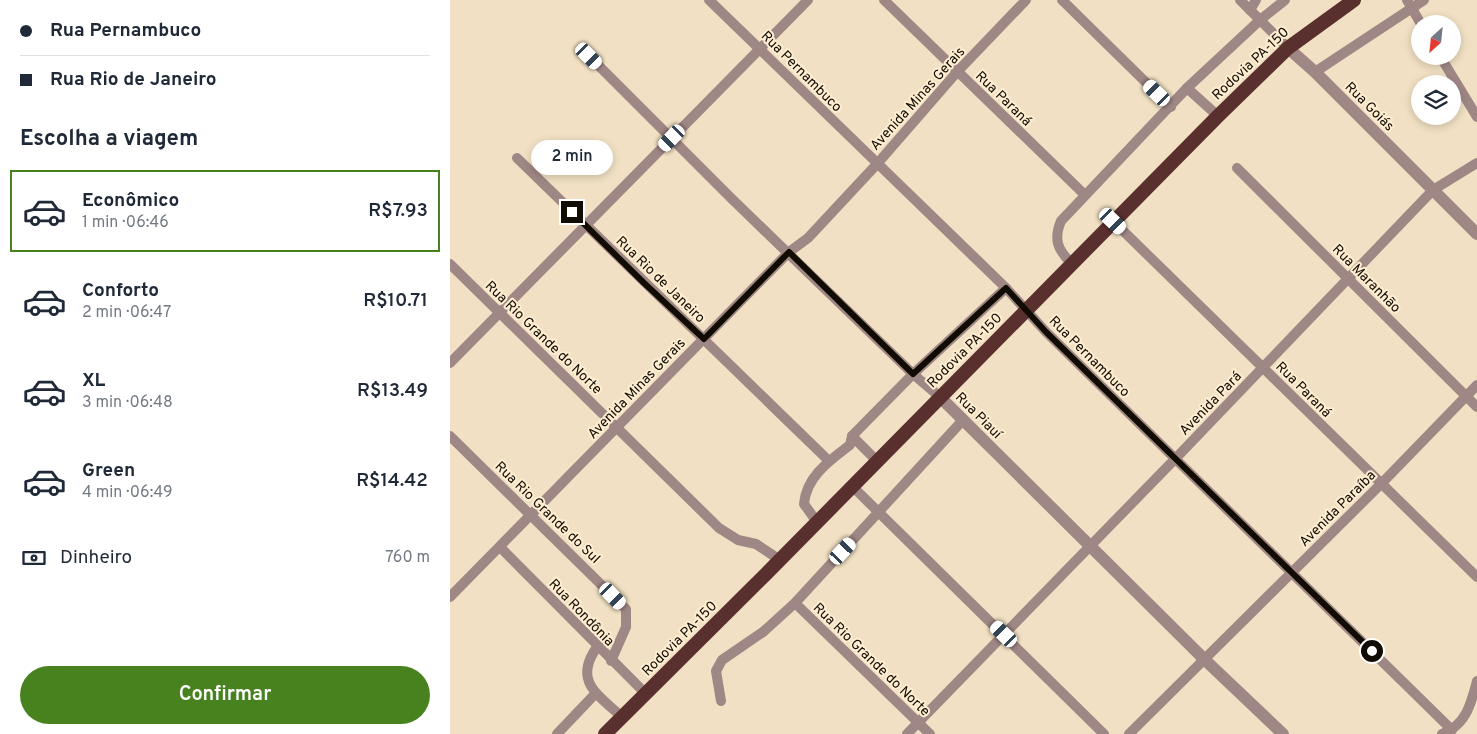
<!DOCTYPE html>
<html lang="pt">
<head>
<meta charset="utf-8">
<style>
  body { margin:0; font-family:Overpass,sans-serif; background:#f2f2f3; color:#1f2937; height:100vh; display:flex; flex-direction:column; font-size:19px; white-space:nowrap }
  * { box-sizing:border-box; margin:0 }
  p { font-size:16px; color:#747a83 }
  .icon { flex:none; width:28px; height:28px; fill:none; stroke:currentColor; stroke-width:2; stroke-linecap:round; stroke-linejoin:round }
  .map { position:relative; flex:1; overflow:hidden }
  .details { display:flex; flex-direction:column; background:#fff; width:450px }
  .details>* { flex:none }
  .banner { display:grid; align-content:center; height:110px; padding:0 20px; background:#fff }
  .needle { width:32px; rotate:207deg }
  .fabs { position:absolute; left:961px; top:15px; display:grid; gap:10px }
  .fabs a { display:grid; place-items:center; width:50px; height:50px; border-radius:50%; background:#fff; box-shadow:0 2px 8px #0003; font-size:25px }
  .end { position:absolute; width:22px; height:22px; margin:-11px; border:6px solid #110c03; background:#fff; box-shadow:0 0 0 2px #fff }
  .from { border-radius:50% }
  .bubble { position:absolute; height:35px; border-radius:18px; background:#fff; box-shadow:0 2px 8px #0003; font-size:16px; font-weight:600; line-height:35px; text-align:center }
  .car { position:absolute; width:15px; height:30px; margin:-15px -8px; border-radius:6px; box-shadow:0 0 4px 1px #0007; background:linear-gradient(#fff 24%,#345 0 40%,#fff 0 76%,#345 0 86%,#fff 0) }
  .banner b { display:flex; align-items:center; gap:18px; height:48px; font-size:19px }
  .banner b+b { border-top:1px solid #e0e1e3 }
  .banner i { width:12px; height:12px; background:#1f2937 }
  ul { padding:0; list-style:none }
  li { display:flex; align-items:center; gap:15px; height:82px; margin:0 10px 8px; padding:0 10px; border:2px solid transparent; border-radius:0px }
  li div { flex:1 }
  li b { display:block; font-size:19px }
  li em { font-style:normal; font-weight:600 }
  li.active { border-color:#47821f }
  li>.icon { width:45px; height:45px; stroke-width:1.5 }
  h2 { padding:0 20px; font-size:22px; line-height:60px }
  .pay { display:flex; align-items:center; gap:12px; height:55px; padding:0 20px; font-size:19px }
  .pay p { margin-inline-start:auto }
  .primary-button { display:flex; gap:10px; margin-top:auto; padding:10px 20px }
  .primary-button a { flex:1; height:58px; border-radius:30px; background:#47821f; color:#fff; font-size:20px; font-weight:600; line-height:58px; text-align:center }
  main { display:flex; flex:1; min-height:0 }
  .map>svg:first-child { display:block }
</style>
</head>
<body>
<main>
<section class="details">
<div class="banner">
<b><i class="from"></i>Rua Pernambuco</b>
<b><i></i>Rua Rio de Janeiro</b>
</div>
<h2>Escolha a viagem</h2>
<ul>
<li class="active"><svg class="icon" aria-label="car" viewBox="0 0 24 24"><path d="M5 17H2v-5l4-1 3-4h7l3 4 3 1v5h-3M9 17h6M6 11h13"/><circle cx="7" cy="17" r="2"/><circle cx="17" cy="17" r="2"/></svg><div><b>Econômico</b><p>1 min · 06:46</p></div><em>R$7.93</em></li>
<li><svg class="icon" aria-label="car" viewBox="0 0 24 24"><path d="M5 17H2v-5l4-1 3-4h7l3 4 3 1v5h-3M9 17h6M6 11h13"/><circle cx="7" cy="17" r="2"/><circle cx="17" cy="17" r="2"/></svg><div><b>Conforto</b><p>2 min · 06:47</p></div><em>R$10.71</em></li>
<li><svg class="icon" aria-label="car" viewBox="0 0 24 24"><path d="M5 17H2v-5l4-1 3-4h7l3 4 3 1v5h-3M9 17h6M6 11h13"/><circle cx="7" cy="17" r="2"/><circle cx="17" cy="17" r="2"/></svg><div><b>XL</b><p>3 min · 06:48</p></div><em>R$13.49</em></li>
<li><svg class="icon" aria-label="car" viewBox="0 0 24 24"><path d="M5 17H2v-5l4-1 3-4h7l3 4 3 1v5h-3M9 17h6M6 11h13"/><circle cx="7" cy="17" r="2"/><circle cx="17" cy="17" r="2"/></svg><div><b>Green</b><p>4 min · 06:49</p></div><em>R$14.42</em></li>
</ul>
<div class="pay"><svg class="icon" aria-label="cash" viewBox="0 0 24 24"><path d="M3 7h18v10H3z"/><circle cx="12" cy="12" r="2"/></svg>Dinheiro<p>760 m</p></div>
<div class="primary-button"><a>Confirmar</a></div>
</section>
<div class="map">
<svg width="1027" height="734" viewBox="0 0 1027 734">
  <rect width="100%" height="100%" fill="#f1e0c3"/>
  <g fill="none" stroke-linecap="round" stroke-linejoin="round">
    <!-- minor -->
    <g stroke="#9f8785" stroke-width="10">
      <path d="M259,0L556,288L596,332L1002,730"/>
      <path d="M434,0L635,195"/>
      <path d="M612,0L721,107"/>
      <path d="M790,0L838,48"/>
      <path d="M957,0L971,24"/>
      <path d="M800,10L806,0"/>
      <path d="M139,56L282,199L463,374L490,397"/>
      <path d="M990,56L1027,117"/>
      <path d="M865,72L974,0"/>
      <path d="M737,88L768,116"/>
      <path d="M67,158L378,460"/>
      <path d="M787,168L1027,407"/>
      <path d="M663,221L1027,577"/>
      <path d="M0,264L269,528L288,540L306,544L330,560"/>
      <path d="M622,264C608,250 603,240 611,221L737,88L810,20L835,0"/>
      <path d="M0,363L358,0"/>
      <path d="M0,436L176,609V627L161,661"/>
      <path d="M402,436L427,461"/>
      <path d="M402,486L654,734"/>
      <path d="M367,522L354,504C356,477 379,461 400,445L402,436L463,374L556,288"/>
      <path d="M50,547L196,694"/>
      <path d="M0,597L339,252L358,238L427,164L507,72L576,0"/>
      <path d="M345,603L480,734"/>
      <path d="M147,647C123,681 147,694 172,717"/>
      <path d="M271,701L266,671L272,660L313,632L345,603L513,420"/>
      <path d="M107,734L146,693"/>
      <path d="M457,734L725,459L983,190L1027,163"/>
      <path d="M679,734L931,484L1027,385"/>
      <path d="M992,734C1016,725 1021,704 1027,681"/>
    </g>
    <!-- tertiary -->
    <g stroke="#9f8785" stroke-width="12">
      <path d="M838,48L865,72L1027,234"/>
      <path d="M490,397L754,659L833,734"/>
    </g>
    <!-- trunk -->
    <path stroke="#5a302e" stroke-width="14" d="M155,734L316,574L768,116L838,48L904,0"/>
  </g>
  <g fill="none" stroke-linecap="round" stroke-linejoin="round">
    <!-- route -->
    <path stroke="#110c03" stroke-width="6" d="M122,212L194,283L254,339L339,252L463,374L556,288L596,332L922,651"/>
  </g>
  <g text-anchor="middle" stroke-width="4" stroke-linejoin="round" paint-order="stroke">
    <!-- street labels -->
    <g font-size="14" fill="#110c03" stroke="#feedd0">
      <text transform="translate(800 63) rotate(-43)" y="5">Rodovia PA-150</text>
      <text transform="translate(352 71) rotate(45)" y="5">Rua Pernambuco</text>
      <text transform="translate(467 98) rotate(-48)" y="5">Avenida Minas Gerais</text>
      <text transform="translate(554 98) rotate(44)" y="5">Rua Paraná</text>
      <text transform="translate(920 106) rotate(45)" y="5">Rua Goiás</text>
      <text transform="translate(917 278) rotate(45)" y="5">Rua Maranhão</text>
      <text transform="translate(211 279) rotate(44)" y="5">Rua Rio de Janeiro</text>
      <text transform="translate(94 337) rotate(44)" y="5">Rua Rio Grande do Norte</text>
      <text transform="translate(514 350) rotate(-45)" y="5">Rodovia PA-150</text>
      <text transform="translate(640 356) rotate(45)" y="5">Rua Pernambuco</text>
      <text transform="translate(186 388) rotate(-46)" y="5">Avenida Minas Gerais</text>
      <text transform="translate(854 389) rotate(45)" y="5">Rua Paraná</text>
      <text transform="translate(760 403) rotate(-46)" y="5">Avenida Pará</text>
      <text transform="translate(529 415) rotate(45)" y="5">Rua Piauí</text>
      <text transform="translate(887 508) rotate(-45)" y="5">Avenida Paraíba</text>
      <text transform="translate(98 512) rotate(44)" y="5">Rua Rio Grande do Sul</text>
      <text transform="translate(132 612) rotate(46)" y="5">Rua Rondônia</text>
      <text transform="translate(229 638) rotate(-45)" y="5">Rodovia PA-150</text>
      <text transform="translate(422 659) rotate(44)" y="5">Rua Rio Grande do Norte</text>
    </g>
  </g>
</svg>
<div class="fabs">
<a><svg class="needle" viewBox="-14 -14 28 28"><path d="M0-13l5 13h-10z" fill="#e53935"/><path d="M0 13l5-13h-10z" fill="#747a83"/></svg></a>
<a><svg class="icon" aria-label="layers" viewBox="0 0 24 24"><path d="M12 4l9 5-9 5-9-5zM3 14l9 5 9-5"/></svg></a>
</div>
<i class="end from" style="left:922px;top:651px"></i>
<i class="end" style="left:122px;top:212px"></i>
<div class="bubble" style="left:81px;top:140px;width:82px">2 min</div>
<i class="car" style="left:139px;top:56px;rotate:135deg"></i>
<i class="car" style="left:707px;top:93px;rotate:314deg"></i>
<i class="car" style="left:222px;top:138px;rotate:224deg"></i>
<i class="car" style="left:663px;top:221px;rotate:134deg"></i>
<i class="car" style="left:393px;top:551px;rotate:43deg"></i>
<i class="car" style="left:163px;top:596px;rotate:136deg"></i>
<i class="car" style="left:554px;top:634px;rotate:314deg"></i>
</div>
</main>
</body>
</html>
